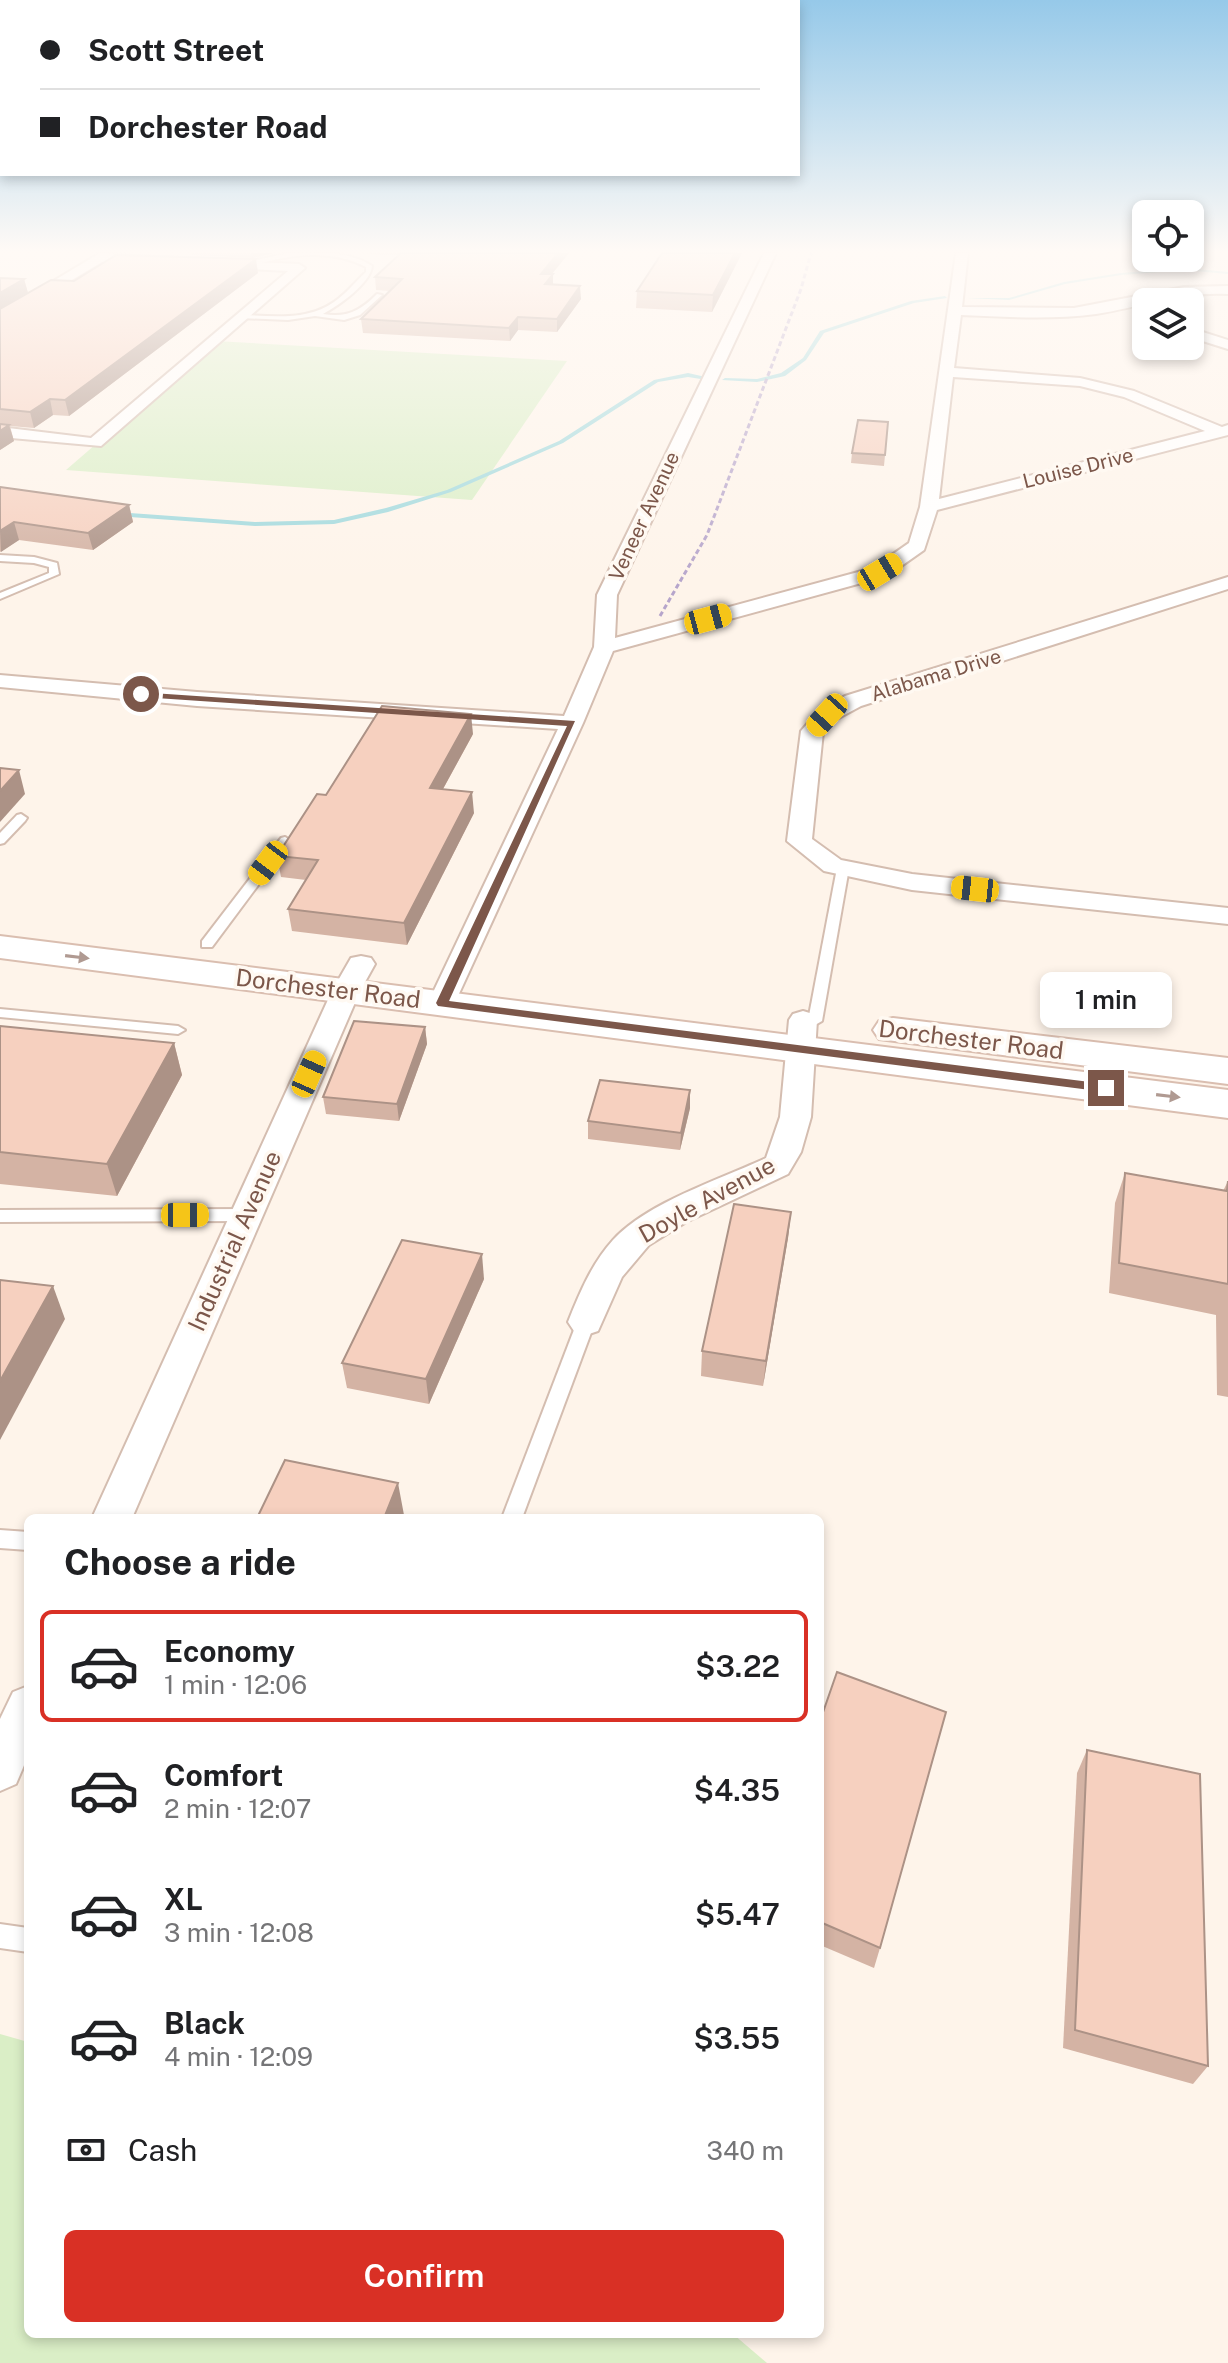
<!DOCTYPE html>
<html lang="en">
<head>
<meta charset="utf-8">
<style>
  body { margin:0; font-family:"Public Sans",sans-serif; background:#f2f2f2; color:#202124; height:100vh; display:flex; flex-direction:column; font-size:30px; white-space:nowrap }
  * { box-sizing:border-box; margin:0 }
  p { font-size:26px; color:#757577 }
  .icon { flex:none; width:44px; height:44px; fill:none; stroke:currentColor; stroke-width:2; stroke-linecap:round; stroke-linejoin:round }
  .map { position:relative; flex:1; overflow:hidden }
  .details { position:absolute; left:24px; top:1514px; width:800px; height:824px; display:flex; flex-direction:column; background:#fff; border-radius:12px; box-shadow:0 4px 12px #0003 }
  .details>* { flex:none }
  .top-card { position:absolute; left:0px; top:0px; width:800px; height:176px; box-shadow:0 4px 12px #0003; display:grid; align-content:center; height:176px; padding:0 40px; background:#fff }
  .controls { position:absolute; left:1132px; top:200px; display:grid; gap:16px }
  .controls a { display:grid; place-items:center; width:72px; height:72px; border-radius:12px; background:#fff; box-shadow:0 4px 12px #0003; font-size:40px }
  .end { position:absolute; width:36px; height:36px; margin:-18px; border:10px solid #7c574a; background:#fff; box-shadow:0 0 0 4px #fff }
  .from { border-radius:50% }
  .bubble { position:absolute; height:56px; border-radius:12px; background:#fff; box-shadow:0 4px 12px #0003; font-size:26px; font-weight:600; line-height:56px; text-align:center }
  .car { position:absolute; width:24px; height:48px; margin:-24px -12px; border-radius:10px; box-shadow:0 0 6px 2px #0007; background:linear-gradient(#f5c518 24%,#345 0 40%,#f5c518 0 76%,#345 0 86%,#f5c518 0) }
  .top-card b { display:flex; align-items:center; gap:28px; height:76px; font-size:30px }
  .top-card b+b { border-top:2px solid #e0e0e0 }
  .top-card i { width:20px; height:20px; background:#202124 }
  ul { padding:0; list-style:none }
  li { display:flex; align-items:center; gap:24px; height:112px; margin:0 16px 12px; padding:0 24px; border:4px solid transparent; border-radius:12px }
  li div { flex:1 }
  li b { display:block; font-size:30px }
  li em { font-style:normal; font-weight:600 }
  li.current { border-color:#d93025 }
  li>.icon { width:72px; height:72px; stroke-width:1.5 }
  h2 { padding:0 40px; font-size:36px; line-height:96px }
  .pay { display:flex; align-items:center; gap:20px; height:88px; padding:0 40px; font-size:30px }
  .pay p { margin-inline-start:auto }
  .cta { display:flex; gap:16px; margin-top:auto; padding:16px 40px }
  .cta a { flex:1; height:92px; border-radius:12px; background:#d93025; color:#fff; font-size:32px; font-weight:600; line-height:92px; text-align:center }
  .map>svg:first-child { display:block }
</style>
</head>
<body>
<div class="map">
<svg width="1228" height="2363" viewBox="0 0 1228 2363">
  <rect width="100%" height="100%" fill="#fef4ea"/>
  <!-- green -->
  <g fill="#daeec6">
    <path d="M215,341L567,361L472,500L66,470Z"/>
    <path d="M0,2034L28,2042V2334H733L767,2363H0Z"/>
  </g>
  <g fill="none" stroke-linecap="round" stroke-linejoin="round">
    <!-- stream -->
    <g fill="#a1d9dd" fill-rule="evenodd">
      <path d="M1185,268L1228,272V274L1185,270L1121,275L1065,284L1009,300L967,298H1009L1064,282L1121,273Z"/>
      <path d="M945,296L947,298L914,303L824,333L806,360L785,376L757,382L722,380L725,378L757,379L781,373L803,358L820,331L911,301Z"/>
      <path d="M688,373L710,378L707,380L688,377L658,382L563,443L451,492L388,512L334,524L255,526L116,516L113,514L116,512L255,522L334,520L386,508L447,490L559,441L654,380Z"/>
    </g>
    <defs>
      <g id="lane">
        <path d="M290,253C318,253 348,250 372,266C371,283 338,306 323,314C347,318 360,311 377,294L382,295L360,315L344,320L315,316L288,320L240,318L242,315C273,316 307,321 334,302C346,294 355,282 366,272V267C328,247 284,255 245,268L242,266L256,260Z"/>
        <path d="M0,555L34,557L57,563L59,574L0,599V593L49,573V567L34,563L0,561Z"/>
        <path d="M21,814L27,818L25,821L4,843L0,844V833L17,815Z"/>
        <path d="M285,837L291,841L212,947H202V941L281,838Z"/>
        <path d="M843,864L849,868L822,1021L815,1025L808,1021L837,868Z"/>
        <path d="M0,1009L178,1026L185,1030L178,1034L0,1017Z"/>
        <path d="M247,1209L255,1215L247,1221L0,1222V1210Z"/>
        <path d="M586,1315L592,1317L595,1322L522,1518H502L577,1322L580,1317Z"/>
        <path d="M0,1530L28,1532V1550L0,1548Z"/>
        <path d="M0,1924L28,1928V1952L0,1948Z"/>
      </g>
      <g id="street">
        <path d="M100,253L152,257L158,261L152,265L102,262L0,323V313Z"/>
        <path d="M764,253H776L617,595L615,638L873,568L909,543L920,507L956,253H968L962,307L1074,308L1184,287L1228,286V294C1181,291 1141,307 1096,314C1051,320 1006,317 961,315L954,368L1080,378L1134,391L1222,427L1228,425V435L937,510L924,550L887,576L613,651L583,723L452,1009L442,1012L432,1009L428,1003L558,729L197,706L0,687V675L197,692L564,716L594,647L597,595ZM953,377L1080,386L1124,397L1205,431L939,499Z"/>
        <path d="M214,260L299,264L305,268L101,446L0,437V427L91,438L288,271L210,267L208,264Z"/>
        <path d="M1190,328L1228,340V349L1190,337Z"/>
        <path d="M1228,577V589L861,706L835,720L823,732L812,839L841,860L912,874L1228,908V924L912,890L824,871L787,841L801,731L819,710L845,696Z"/>
        <path d="M361,956L371,958L375,964L360,991L132,1518H92L332,991L351,958Z"/>
        <path d="M803,1011L813,1014L817,1020L811,1117L801,1152L788,1174L686,1222L649,1245L622,1277L598,1331L586,1335L574,1331L568,1322C579,1294 592,1263 613,1240C648,1202 719,1180 766,1158L780,1117L789,1020L793,1014Z"/>
        <path d="M28,1686V1756L16,1784L0,1791V1719L13,1692Z"/>
      </g>
      <g id="secondary">
        <path d="M0,936L1228,1090V1118L0,958Z"/>
        <path d="M893,1018L1228,1058V1084L879,1039L873,1030L879,1021Z"/>
      </g>
    </defs>
    <!-- lane casing -->
    <use href="#lane" stroke="#d4bdb0" stroke-width="4"/>
    <!-- street casing -->
    <use href="#street" stroke="#d4bdb0" stroke-width="4"/>
    <!-- secondary casing -->
    <use href="#secondary" stroke="#dabeb0" stroke-width="4"/>
    <!-- lane -->
    <use href="#lane" fill="#fff" fill-rule="evenodd"/>
    <!-- street -->
    <use href="#street" fill="#fff" fill-rule="evenodd"/>
    <!-- secondary -->
    <use href="#secondary" fill="#fff" fill-rule="evenodd"/>
    <!-- rail -->
    <path stroke="#b6a5cb" stroke-width="3" stroke-dasharray="5 3" stroke-linecap="butt" d="M660,616L707,535L801,289L811,253"/>
  </g>
  <!-- wall -->
  <g fill="#d4b3a4">
    <path d="M191,253H275L252,258L192,255Z"/>
    <path d="M347,253H569L552,274L553,285L581,299L557,332L518,330L510,341L363,333L361,319L390,291L376,290L375,277L398,255Z"/>
    <path d="M742,253L712,312L636,308L637,291Z"/>
    <path d="M258,273L69,416L53,415L34,428L10,426L14,441L0,450V278L24,279L28,293L74,281Z"/>
    <path d="M888,422L884,466L851,463L852,453Z"/>
    <path d="M0,487L129,505L133,522L93,550L19,540L0,552Z"/>
    <path d="M473,734L443,789L474,813L407,945L292,931L288,909L306,880L281,877L277,856L326,795Z"/>
    <path d="M0,1026L174,1043L182,1075L117,1196L0,1184Z"/>
    <path d="M425,1027L427,1044L399,1121L326,1114L323,1097Z"/>
    <path d="M690,1090V1108L680,1150L588,1139V1121Z"/>
    <path d="M1125,1173L1223,1191L1228,1181V1397L1217,1395L1216,1315L1109,1293L1115,1203Z"/>
    <path d="M791,1212L788,1238L763,1386L701,1376L702,1351Z"/>
    <path d="M484,1279L429,1404L347,1388L342,1363Z"/>
    <path d="M820,1721L880,1948L874,1968L820,1945Z"/>
    <path d="M1087,1750L1208,2066L1193,2084L1063,2048L1077,1773Z"/>
  </g>
  <!-- shaded-wall -->
  <g fill="#ac9286">
    <path d="M251,253H275L252,258Z"/>
    <path d="M558,253H569L542,286L541,274Z"/>
    <path d="M735,253H742L712,312L713,295Z"/>
    <path d="M256,259L258,273L69,416L65,400Z"/>
    <path d="M553,274V287L545,284Z"/>
    <path d="M24,279L28,293L0,310V293Z"/>
    <path d="M580,286L581,299L557,332V319Z"/>
    <path d="M518,317V330L510,341L509,328Z"/>
    <path d="M50,399L53,415L34,428L30,412Z"/>
    <path d="M9,425L14,441L0,450V431Z"/>
    <path d="M129,505L133,522L93,550L88,533Z"/>
    <path d="M14,522L19,540L1,552L0,531Z"/>
    <path d="M471,714L473,734L432,809L430,788Z"/>
    <path d="M19,770L25,794L0,822V791Z"/>
    <path d="M472,792L474,813L407,945L404,923Z"/>
    <path d="M425,1027L427,1044L399,1121L397,1104Z"/>
    <path d="M174,1043L182,1075L117,1196L107,1164Z"/>
    <path d="M690,1090V1108L680,1150L681,1133Z"/>
    <path d="M791,1212L788,1238L763,1386L766,1361Z"/>
    <path d="M482,1254L484,1279L429,1404L426,1379Z"/>
    <path d="M53,1286L65,1319L0,1440V1381Z"/>
    <path d="M398,1483L404,1515L402,1518H384Z"/>
  </g>
  <!-- building -->
  <g fill="#f6d0bf" stroke="#ac9286" stroke-width="2">
    <path d="M401,253H558L541,274H553L545,284L580,286L557,319L518,317L509,328L361,319L402,279L375,277Z"/>
    <path d="M662,253H735L713,295L637,291Z"/>
    <path d="M116,255L256,259L65,400L50,399L30,412L0,409V309L51,280L74,281Z"/>
    <path d="M0,278L24,279L0,293Z"/>
    <path d="M858,420L888,422L885,455L852,453Z"/>
    <path d="M0,424L9,425L0,431Z"/>
    <path d="M0,487L129,505L88,533L14,522L0,531Z"/>
    <path d="M382,706L471,714L430,788L472,792L404,923L288,909L318,860L277,856L317,794L326,795Z"/>
    <path d="M0,768L19,770L0,791Z"/>
    <path d="M354,1021L425,1027L397,1104L323,1097Z"/>
    <path d="M0,1026L174,1043L107,1164L0,1152Z"/>
    <path d="M600,1080L690,1090L681,1133L588,1121Z"/>
    <path d="M1125,1173L1227,1191L1228,1181V1284L1119,1263Z"/>
    <path d="M734,1204L791,1212L766,1361L702,1351Z"/>
    <path d="M402,1240L482,1254L426,1379L342,1363Z"/>
    <path d="M0,1280L53,1286L0,1381Z"/>
    <path d="M285,1460L398,1483L384,1518H257Z"/>
    <path d="M837,1672L946,1712L880,1948L820,1922V1721Z"/>
    <path d="M1087,1750L1200,1774L1208,2066L1075,2030Z"/>
  </g>
  <!-- one-way arrows -->
  <defs><path id="oneway-solid" d="M-6-.8H1V-3.2L6.5 0L1 3.2V.8H-6Z" transform="scale(2)"/></defs>
  <g fill="#b09a92">
    <use href="#oneway-solid" transform="translate(77 957) rotate(7)"/>
    <use href="#oneway-solid" transform="translate(1168 1096) rotate(7)"/>
  </g>
  <!-- sky -->
  <linearGradient id="sky" x2="0" y2="1"><stop stop-color="#96c9e9"/><stop offset="0.43" stop-color="#fffaf6"/><stop offset="1" stop-color="#fffaf6" stop-opacity="0"/></linearGradient>
  <rect width="1228" height="584" fill="url(#sky)"/>
  <!-- route -->
  <path fill="#7c574a" d="M137,692L575,721L449,1001L1106,1084L1112,1088L1106,1092L438,1006L436,1003L567,726L141,697Z"/>
  <g text-anchor="middle" stroke-width="7" stroke-linejoin="round" paint-order="stroke">
    <!-- far-street labels -->
    <g font-size="20" fill="#7c574a" stroke="#fff9f2">
      <text transform="translate(1078 468) rotate(-14)" y="7">Louise Drive</text>
      <text transform="translate(644 516) rotate(-65)" y="7">Veneer Avenue</text>
      <text transform="translate(936 675) rotate(-17)" y="7">Alabama Drive</text>
    </g>
    <!-- street labels -->
    <g font-size="24" fill="#7c574a" stroke="#fff9f2">
      <text transform="translate(328 989) rotate(7)" y="8">Dorchester Road</text>
      <text transform="translate(971 1040) rotate(7)" y="8">Dorchester Road</text>
      <text transform="translate(707 1200) rotate(-29)" y="8">Doyle Avenue</text>
      <text transform="translate(235 1241) rotate(-66)" y="8">Industrial Avenue</text>
    </g>
  </g>
</svg>
<div class="controls">
<a><svg class="icon" aria-label="locate" viewBox="0 0 24 24"><circle cx="12" cy="12" r="6"/><path d="M12 2v4M12 18v4M2 12h4M18 12h4"/></svg></a>
<a><svg class="icon" aria-label="layers" viewBox="0 0 24 24"><path d="M12 4l9 5-9 5-9-5zM3 14l9 5 9-5"/></svg></a>
</div>
<i class="end from" style="left:141px;top:694px"></i>
<i class="end" style="left:1106px;top:1088px"></i>
<div class="bubble" style="left:1040px;top:972px;width:132px">1 min</div>
<i class="car" style="left:880px;top:572px;rotate:59deg"></i>
<i class="car" style="left:708px;top:619px;rotate:75deg"></i>
<i class="car" style="left:827px;top:715px;rotate:222deg"></i>
<i class="car" style="left:268px;top:863px;rotate:217deg"></i>
<i class="car" style="left:975px;top:889px;rotate:276deg"></i>
<i class="car" style="left:309px;top:1074px;rotate:24deg"></i>
<i class="car" style="left:185px;top:1215px;rotate:90deg"></i>
<div class="top-card">
<b><i class="from"></i>Scott Street</b>
<b><i></i>Dorchester Road</b>
</div>
<section class="details">
<h2>Choose a ride</h2>
<ul>
<li class="current"><svg class="icon" aria-label="car" viewBox="0 0 24 24"><path d="M5 17H2v-5l4-1 3-4h7l3 4 3 1v5h-3M9 17h6M6 11h13"/><circle cx="7" cy="17" r="2"/><circle cx="17" cy="17" r="2"/></svg><div><b>Economy</b><p>1 min · 12:06</p></div><em>$3.22</em></li>
<li><svg class="icon" aria-label="car" viewBox="0 0 24 24"><path d="M5 17H2v-5l4-1 3-4h7l3 4 3 1v5h-3M9 17h6M6 11h13"/><circle cx="7" cy="17" r="2"/><circle cx="17" cy="17" r="2"/></svg><div><b>Comfort</b><p>2 min · 12:07</p></div><em>$4.35</em></li>
<li><svg class="icon" aria-label="car" viewBox="0 0 24 24"><path d="M5 17H2v-5l4-1 3-4h7l3 4 3 1v5h-3M9 17h6M6 11h13"/><circle cx="7" cy="17" r="2"/><circle cx="17" cy="17" r="2"/></svg><div><b>XL</b><p>3 min · 12:08</p></div><em>$5.47</em></li>
<li><svg class="icon" aria-label="car" viewBox="0 0 24 24"><path d="M5 17H2v-5l4-1 3-4h7l3 4 3 1v5h-3M9 17h6M6 11h13"/><circle cx="7" cy="17" r="2"/><circle cx="17" cy="17" r="2"/></svg><div><b>Black</b><p>4 min · 12:09</p></div><em>$3.55</em></li>
</ul>
<div class="pay"><svg class="icon" aria-label="cash" viewBox="0 0 24 24"><path d="M3 7h18v10H3z"/><circle cx="12" cy="12" r="2"/></svg>Cash<p>340 m</p></div>
<div class="cta"><a>Confirm</a></div>
</section>
</div>
</body>
</html>
